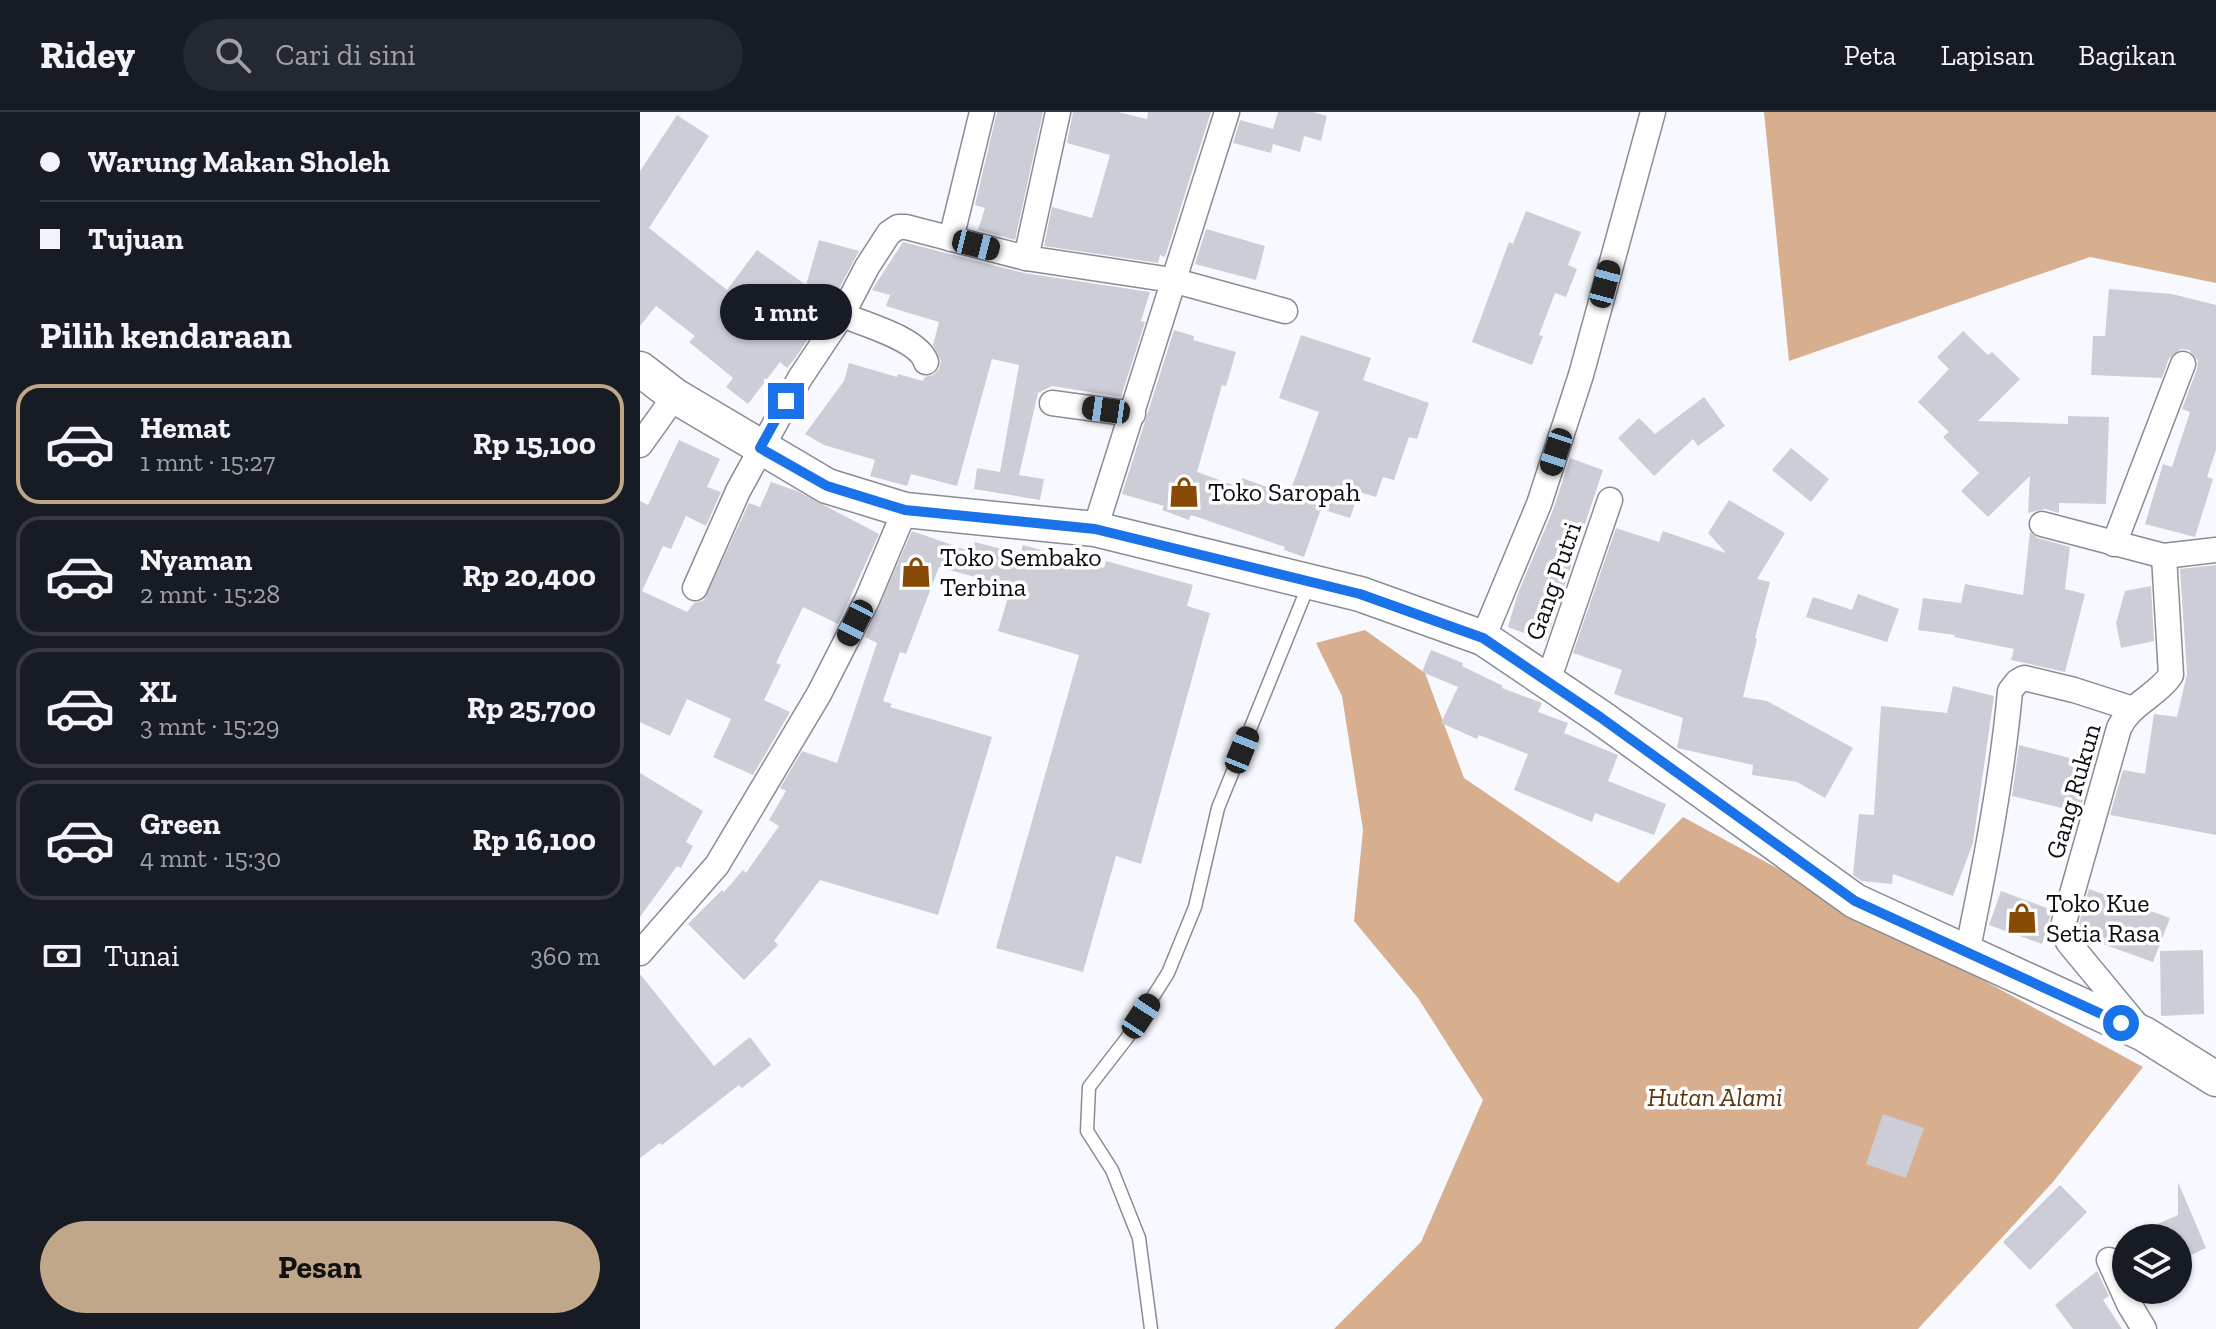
<!DOCTYPE html>
<html lang="id">
<head>
<meta charset="utf-8">
<style>
  body { margin:0; font-family:"Zilla Slab",serif; background:#242831; color:#f1f3f6; height:100vh; display:flex; flex-direction:column; font-size:30px; white-space:nowrap }
  * { box-sizing:border-box; margin:0 }
  p { font-size:26px; color:#9ea1a6 }
  .icon { flex:none; width:44px; height:44px; fill:none; stroke:currentColor; stroke-width:2; stroke-linecap:round; stroke-linejoin:round }
  .map { position:relative; flex:1; overflow:hidden }
  .sheet { display:flex; flex-direction:column; background:#171b24; width:640px }
  .sheet>* { flex:none }
  .guide { display:grid; align-content:center; height:176px; padding:0 40px; background:#171b24 }
  .tools { position:absolute; left:1472px; top:1112px; display:grid; gap:16px }
  .tools a { display:grid; place-items:center; width:80px; height:80px; border-radius:50%; background:#171b24; box-shadow:0 2px 6px #0004; font-size:40px }
  .end { position:absolute; width:36px; height:36px; margin:-18px; border:10px solid #1a73e8; background:#fff; box-shadow:0 0 0 4px #fff }
  .from { border-radius:50% }
  .bubble { position:absolute; height:56px; border-radius:28px; background:#171b24; box-shadow:0 2px 6px #0004; font-size:26px; font-weight:800; line-height:56px; text-align:center }
  .car { position:absolute; width:24px; height:48px; margin:-24px -12px; border-radius:10px; box-shadow:0 0 6px 2px #0007; background:linear-gradient(#222 24%,#8ab4d8 0 40%,#222 0 76%,#8ab4d8 0 86%,#222 0) }
  .guide b { display:flex; align-items:center; gap:28px; height:76px; font-size:30px }
  .guide b+b { border-top:2px solid #363941 }
  .guide i { width:20px; height:20px; background:#f1f3f6 }
  ul { padding:0; list-style:none }
  li { display:flex; align-items:center; gap:24px; height:120px; margin:0 16px 12px; padding:0 24px; border:4px solid #363941; border-radius:24px }
  li div { flex:1 }
  li b { display:block; font-size:30px }
  li em { font-style:normal; font-weight:800 }
  li.current { border-color:#c1a78a }
  li>.icon { width:72px; height:72px; stroke-width:1.5 }
  h2 { padding:0 40px; font-size:36px; line-height:96px }
  .pay { display:flex; align-items:center; gap:20px; height:88px; padding:0 40px; font-size:30px }
  .pay p { margin-inline-start:auto }
  .cta { display:flex; gap:16px; margin-top:auto; padding:16px 40px }
  .cta a { flex:1; height:92px; border-radius:48px; background:#c1a78a; color:#111; font-size:32px; font-weight:800; line-height:92px; text-align:center }
  header { display:flex; align-items:center; gap:48px; box-sizing:border-box; height:112px; padding:0 40px; background:#171b24; border-bottom:2px solid #363941 }
  header strong { font-size:38px }
  nav { display:flex; gap:44px; margin-inline-start:auto; font-size:28px }
  .search { width:560px; height:72px; background:#242831; display:flex; align-items:center; gap:20px; box-sizing:border-box; padding:0 28px; border-radius:44px; color:#9ea1a6; font-size:30px }
  main { display:flex; flex:1; min-height:0 }
  .map>svg:first-child { display:block }
</style>
</head>
<body>
<header>
<strong>Ridey</strong>
<div class="search"><svg class="icon" aria-label="search" viewBox="0 0 24 24"><circle cx="10" cy="10" r="6"/><path d="M15 15l6 6"/></svg>Cari di sini</div>
<nav><a>Peta</a><a>Lapisan</a><a>Bagikan</a></nav>
</header>
<main>
<section class="sheet">
<div class="guide">
<b><i class="from"></i>Warung Makan Sholeh</b>
<b><i></i>Tujuan</b>
</div>
<h2>Pilih kendaraan</h2>
<ul>
<li class="current"><svg class="icon" aria-label="car" viewBox="0 0 24 24"><path d="M5 17H2v-5l4-1 3-4h7l3 4 3 1v5h-3M9 17h6M6 11h13"/><circle cx="7" cy="17" r="2"/><circle cx="17" cy="17" r="2"/></svg><div><b>Hemat</b><p>1 mnt · 15:27</p></div><em>Rp 15,100</em></li>
<li><svg class="icon" aria-label="car" viewBox="0 0 24 24"><path d="M5 17H2v-5l4-1 3-4h7l3 4 3 1v5h-3M9 17h6M6 11h13"/><circle cx="7" cy="17" r="2"/><circle cx="17" cy="17" r="2"/></svg><div><b>Nyaman</b><p>2 mnt · 15:28</p></div><em>Rp 20,400</em></li>
<li><svg class="icon" aria-label="car" viewBox="0 0 24 24"><path d="M5 17H2v-5l4-1 3-4h7l3 4 3 1v5h-3M9 17h6M6 11h13"/><circle cx="7" cy="17" r="2"/><circle cx="17" cy="17" r="2"/></svg><div><b>XL</b><p>3 mnt · 15:29</p></div><em>Rp 25,700</em></li>
<li><svg class="icon" aria-label="car" viewBox="0 0 24 24"><path d="M5 17H2v-5l4-1 3-4h7l3 4 3 1v5h-3M9 17h6M6 11h13"/><circle cx="7" cy="17" r="2"/><circle cx="17" cy="17" r="2"/></svg><div><b>Green</b><p>4 mnt · 15:30</p></div><em>Rp 16,100</em></li>
</ul>
<div class="pay"><svg class="icon" aria-label="cash" viewBox="0 0 24 24"><path d="M3 7h18v10H3z"/><circle cx="12" cy="12" r="2"/></svg>Tunai<p>360 m</p></div>
<div class="cta"><a>Pesan</a></div>
</section>
<div class="map">
<svg width="1576" height="1217" viewBox="0 0 1576 1217">
  <rect width="100%" height="100%" fill="#f8f9ff"/>
  <!-- forest -->
  <g fill="#d7af8e">
    <path d="M1124,0H1576V171L1450,145L1149,249Z"/>
    <path d="M725,518L785,561L824,666L978,771L1043,705L1503,955L1413,1070L1278,1217H694L781,1130L843,988L778,886L714,809L723,718L702,584L676,531Z"/>
  </g>
  <!-- building -->
  <g fill="#cccdd7">
    <path d="M357,0H403L375,128L338,118L345,96L335,93Z"/>
    <path d="M433,0H478L507,7L508,0H571L525,145L520,143L518,151L404,134L412,95L452,106L470,43L427,31Z"/>
    <path d="M638,0H673L687,4L681,29L664,24L660,40L633,32L631,41L593,31L600,8L633,17Z"/>
    <path d="M37,3L69,24L9,116L87,178L117,138L166,173L179,128L219,139L189,195L156,245L147,256L140,250L108,292L86,275L93,266L49,230L55,224L16,194L0,214V59Z"/>
    <path d="M886,99L941,120L928,153L937,157L926,185L915,181L899,223L903,224L892,253L832,230L869,130L873,132Z"/>
    <path d="M566,117L625,134L616,168L555,152Z"/>
    <path d="M263,130L384,161L510,180L501,209L505,210L481,285L412,274L398,281L379,363L404,367L400,388L334,377L337,356L360,360L379,253L352,247L317,374L271,362L267,374L230,364L235,348L184,333L165,322L204,269L209,251L257,265L258,262L283,269L285,265L293,263L299,257L301,249L293,233L299,210L246,194L250,183L232,178Z"/>
    <path d="M1469,177L1532,182L1576,193V338L1567,365L1573,367L1555,425L1505,412L1523,352L1532,355L1550,300L1542,297L1557,257L1558,249L1549,238L1541,237L1529,246L1522,266L1451,263L1453,224H1465Z"/>
    <path d="M534,218L554,224L553,228L596,240L586,274L582,273L557,360L599,375L602,366L649,383L679,300L639,286L661,223L731,246L723,268L789,291L777,327L769,325L754,368L743,365L736,385L719,380L710,406L681,397L664,445L644,438L645,435L551,403L549,408L522,398L524,394L482,382Z"/>
    <path d="M1323,219L1348,243L1352,240L1380,267L1338,309L1428,312V304L1469,305L1466,392L1419,391V401L1405,397L1388,401L1390,364L1348,405L1321,379L1339,361L1303,325L1309,320L1278,290L1309,257L1297,245Z"/>
    <path d="M1064,285L1085,314L1058,334L1053,327L1014,364L978,326L999,306L1015,322Z"/>
    <path d="M39,328L80,347L67,375L81,380L66,414L46,404L31,437L23,434L2,479L47,500L54,491L64,488L109,391L120,395L131,370L157,379L239,422L198,512L163,495L136,551L141,553L124,588L150,600L113,663L73,645L91,607L47,587L30,624L0,610V389L8,393Z"/>
    <path d="M1151,336L1189,367L1171,390L1132,358Z"/>
    <path d="M930,346L963,358L906,529L868,515L877,484L913,398Z"/>
    <path d="M1089,388L1145,421L1117,467L1130,470L1115,526L1117,527L1103,585L1127,589L1213,636L1185,686L1157,670L1112,663L1113,653L1037,636L1043,606L974,582L982,558L933,541L976,416L1019,430L1023,419L1086,441L1068,421Z"/>
    <path d="M272,419L332,440L335,430L380,442L383,433L464,456L466,449L553,473L547,494L570,501L501,752L476,744L443,860L356,836L439,543L358,519L371,475L299,455L266,542L260,540L243,589L252,592L250,595L352,625L298,803L180,768L134,829L138,833L104,868L48,812L82,778L84,780L103,758L106,761L139,714L129,708L146,679L140,676L162,639L197,651L237,531L225,525Z"/>
    <path d="M1390,420L1398,426L1430,435L1425,477L1445,482L1425,560L1371,548L1374,537L1314,525L1315,523L1278,518L1283,486L1321,491L1325,472L1383,483Z"/>
    <path d="M1576,453V723L1470,703L1483,658L1505,662L1514,602L1537,605L1547,562L1540,457Z"/>
    <path d="M1511,474L1514,529L1481,536L1476,511L1485,479Z"/>
    <path d="M1218,482L1259,497L1247,530L1166,505L1173,485L1212,498Z"/>
    <path d="M791,538L823,551L822,554L863,574L862,576L902,591L898,600L928,611L924,621L978,643L968,669L1026,692L1014,723L955,701L952,710L874,678L888,642L839,623L837,627L801,611L818,575L782,560Z"/>
    <path d="M1313,574L1354,584L1333,731L1313,784L1253,762L1252,772L1222,769L1213,763L1219,702L1234,703L1241,594L1307,601Z"/>
    <path d="M1379,633L1453,652L1440,698L1438,700L1372,684Z"/>
    <path d="M0,661L63,699L46,730L53,734L41,756L37,754L0,805Z"/>
    <path d="M1449,777L1530,806L1513,850L1443,825L1439,811Z"/>
    <path d="M1361,779L1412,798L1402,832L1349,813Z"/>
    <path d="M1563,838L1564,902L1521,904L1520,839Z"/>
    <path d="M0,862L74,954L110,925L131,953L102,976L99,973L22,1033L20,1031L0,1046Z"/>
    <path d="M1243,1002L1284,1016L1266,1066L1226,1052Z"/>
    <path d="M1538,1070L1566,1136L1538,1149V1126H1485L1538,1103Z"/>
    <path d="M1420,1073L1447,1100L1390,1158L1363,1130Z"/>
    <path d="M1457,1159L1469,1184L1463,1188L1482,1217H1433L1415,1193Z"/>
  </g>
  <g fill="none" stroke-linecap="round" stroke-linejoin="round">
    <defs>
      <path id="lane" d="M511,1217L499,1126L472,1058L447,1019L449,975L487,926L528,861L555,795L578,696L669,472"/>
      <g id="street">
        <path d="M311,127L342,0"/>
        <path d="M386,146L418,0"/>
        <path d="M202,203C224,212 279,227 286,250"/>
        <path d="M412,291L493,302"/>
        <path d="M0,333L35,284"/>
        <path d="M1402,412L1524,444"/>
        <path d="M455,417L587,0"/>
        <path d="M1474,432L1543,252"/>
        <path d="M55,476L98,379L160,266L202,203L227,155L249,121L258,115H266L386,146L532,168L645,199"/>
        <path d="M843,526L899,392L941,263L1013,0"/>
        <path d="M908,569L970,388"/>
        <path d="M0,841L77,753L179,582L227,488L265,398"/>
        <path d="M1327,841C1345,754 1362,667 1370,579L1377,570L1384,566L1434,578L1493,597"/>
        <path d="M1500,917L1428,830L1424,810L1479,616C1490,592 1517,584 1531,563L1524,444L1576,438"/>
        <path d="M1469,1148L1489,1192L1504,1217"/>
      </g>
      <path id="secondary" d="M0,257L35,284L187,374L265,398L455,417L720,482L843,526L960,605L1215,789L1504,922L1576,967"/>
    </defs>
    <!-- lane casing -->
    <use href="#lane" stroke="#8a8c95" stroke-width="15"/>
    <!-- street casing -->
    <use href="#street" stroke="#8a8c95" stroke-width="27"/>
    <!-- secondary casing -->
    <use href="#secondary" stroke="#8a8c95" stroke-width="37"/>
    <!-- lane -->
    <use href="#lane" stroke="#fff" stroke-width="12"/>
    <!-- street -->
    <use href="#street" stroke="#fff" stroke-width="24"/>
    <!-- secondary -->
    <use href="#secondary" stroke="#fff" stroke-width="34"/>
  </g>
  <g fill="none" stroke-linecap="round" stroke-linejoin="round">
    <!-- route -->
    <path stroke="#1a73e8" stroke-width="10" d="M146,289L120,336L187,374L265,398L455,417L720,482L843,526L960,605L1215,789L1481,911"/>
  </g>
  <!-- icons -->
  <defs>
    <symbol id="shop-bare" viewBox="-9 -9 18 18"><path d="M-5-2.5h2.3a2.7 3.5 0 0 1 5.4 0H5L5.5 6h-11ZM-1.5-2.5h3a1.5 2.3 0 0 0-3 0Z" fill="#874b05" stroke="#fff" stroke-width="2.5" paint-order="stroke"/></symbol>
  </defs>
  <g fill-rule="evenodd">
    <use href="#shop-bare" x="522" y="358" width="44" height="44"/>
    <use href="#shop-bare" x="254" y="438" width="44" height="44"/>
    <use href="#shop-bare" x="1360" y="784" width="44" height="44"/>
  </g>
  <g text-anchor="middle" stroke-width="7" stroke-linejoin="round" paint-order="stroke">
    <!-- poi labels -->
    <g font-size="26" fill="#0b0c0f" stroke="#fff" text-anchor="start">
      <text x="568" y="389">Toko Saropah</text>
      <text x="300" y="454">Toko Sembako<tspan x="300" dy="30">Terbina</tspan></text>
      <text x="1406" y="800">Toko Kue<tspan x="1406" dy="30">Setia Rasa</tspan></text>
    </g>
    <!-- street labels -->
    <g font-size="26" fill="#0b0c0f" stroke="#fff">
      <text transform="translate(913 469) rotate(-71)" y="9">Gang Putri</text>
      <text transform="translate(1433 679) rotate(-74)" y="9">Gang Rukun</text>
    </g>
    <!-- park labels -->
    <g font-size="26" font-style="italic" fill="#5c350d" stroke="#fff">
      <text x="1075" y="994">Hutan Alami</text>
    </g>
  </g>
</svg>
<div class="tools">
<a><svg class="icon" aria-label="layers" viewBox="0 0 24 24"><path d="M12 4l9 5-9 5-9-5zM3 14l9 5 9-5"/></svg></a>
</div>
<i class="end from" style="left:1481px;top:911px"></i>
<i class="end" style="left:146px;top:289px"></i>
<div class="bubble" style="left:80px;top:172px;width:132px">1 mnt</div>
<i class="car" style="left:336px;top:133px;rotate:104deg"></i>
<i class="car" style="left:965px;top:172px;rotate:15deg"></i>
<i class="car" style="left:466px;top:298px;rotate:278deg"></i>
<i class="car" style="left:916px;top:340px;rotate:198deg"></i>
<i class="car" style="left:215px;top:511px;rotate:207deg"></i>
<i class="car" style="left:602px;top:638px;rotate:22deg"></i>
<i class="car" style="left:501px;top:904px;rotate:33deg"></i>
</div>
</main>
</body>
</html>
